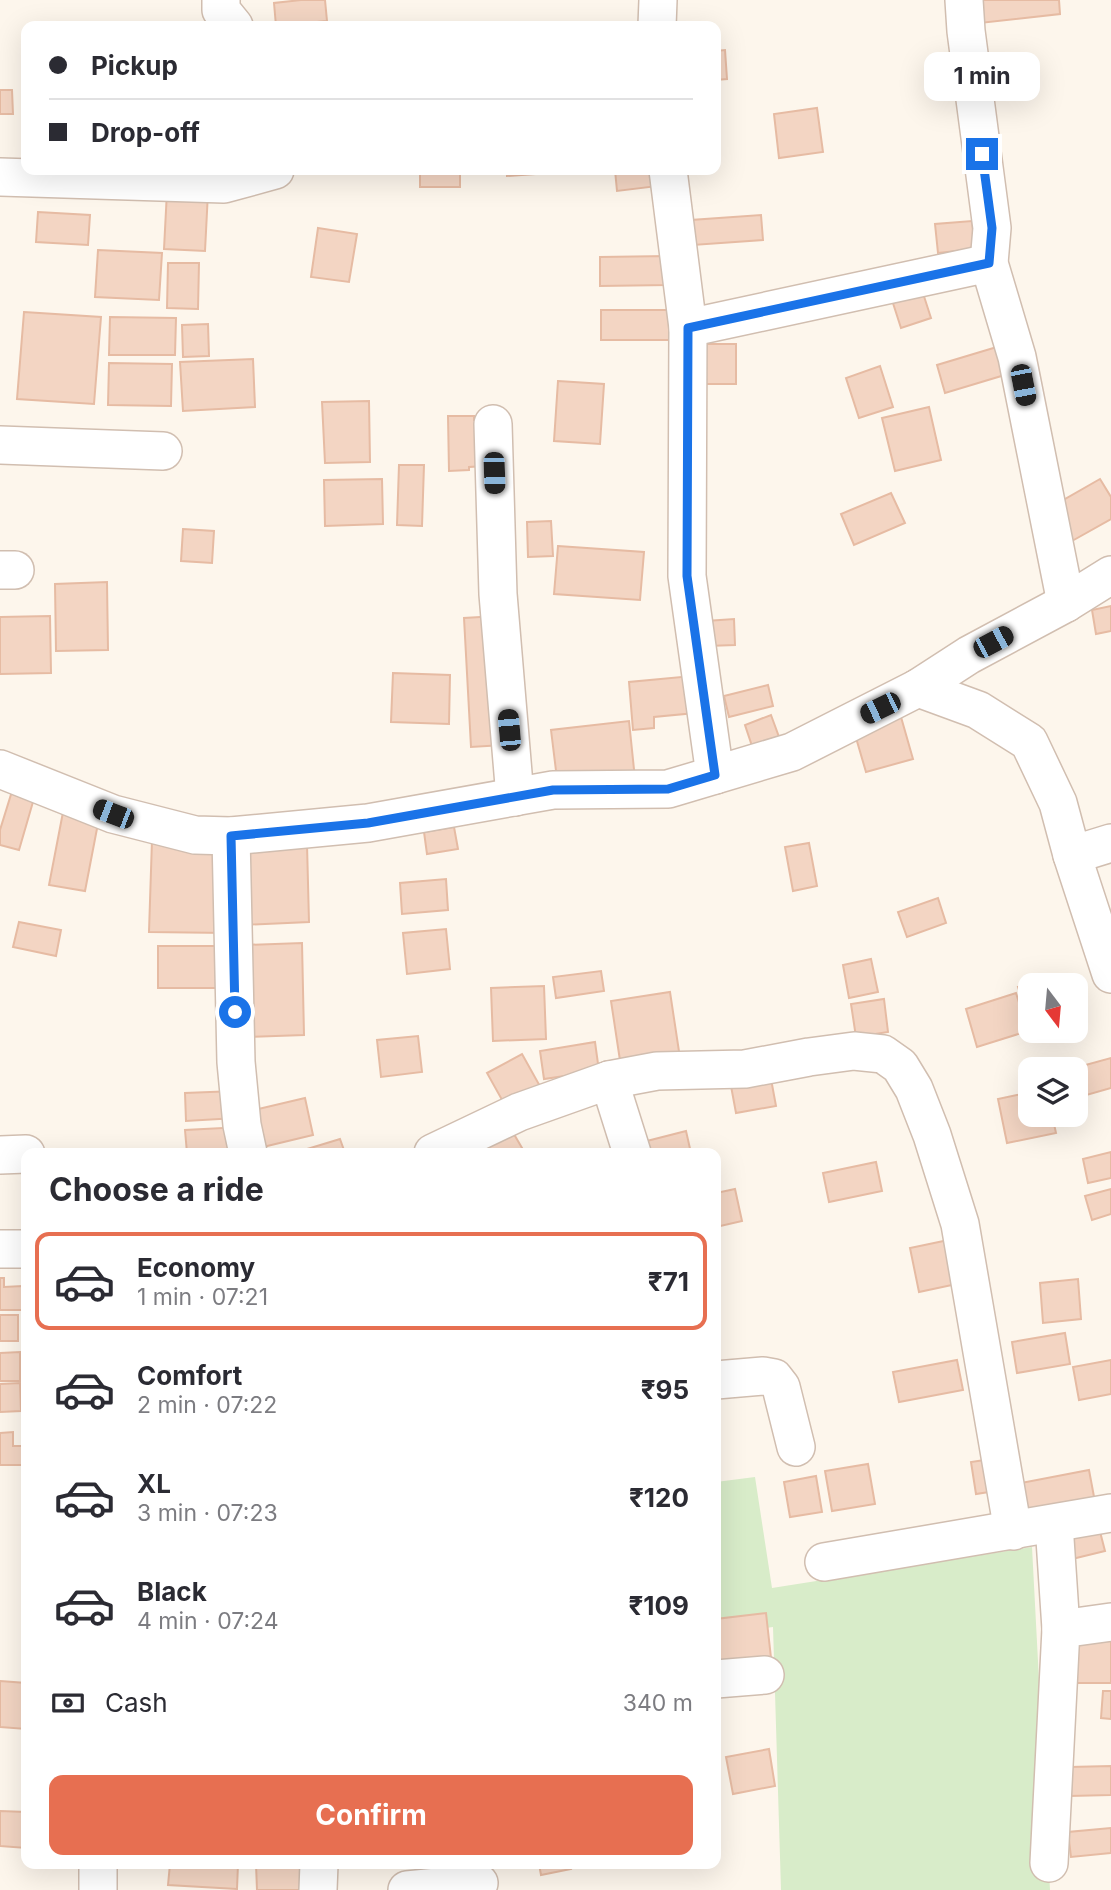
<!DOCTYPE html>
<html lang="en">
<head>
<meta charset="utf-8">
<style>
  body { margin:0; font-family:Inter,sans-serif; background:#f2f2f3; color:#2b2b33; height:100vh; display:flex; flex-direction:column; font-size:26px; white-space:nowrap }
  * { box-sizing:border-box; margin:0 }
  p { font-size:23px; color:#7c7c81 }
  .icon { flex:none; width:38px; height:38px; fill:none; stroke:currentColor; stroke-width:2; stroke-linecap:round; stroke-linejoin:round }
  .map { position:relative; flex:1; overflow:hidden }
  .side { position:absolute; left:21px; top:1148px; width:700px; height:721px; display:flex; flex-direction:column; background:#fff; border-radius:14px; box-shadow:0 7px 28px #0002 }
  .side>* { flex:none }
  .banner { position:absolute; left:21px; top:21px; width:700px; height:154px; border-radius:14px; box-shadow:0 7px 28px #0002; display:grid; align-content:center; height:154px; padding:0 28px; background:#fff }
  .needle { width:46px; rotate:164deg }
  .buttons { position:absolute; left:1018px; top:973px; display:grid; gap:14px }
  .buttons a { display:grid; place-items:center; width:70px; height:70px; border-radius:14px; background:#fff; box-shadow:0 7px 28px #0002; font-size:35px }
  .end { position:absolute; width:32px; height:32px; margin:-16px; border:9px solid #1a73e8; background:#fff; box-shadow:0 0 0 4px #fff }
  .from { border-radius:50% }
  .bubble { position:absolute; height:49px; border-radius:14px; background:#fff; box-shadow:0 7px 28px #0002; font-size:23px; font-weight:700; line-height:49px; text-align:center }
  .car { position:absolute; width:21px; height:42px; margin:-21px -10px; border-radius:9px; box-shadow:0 0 5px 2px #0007; background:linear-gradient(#222 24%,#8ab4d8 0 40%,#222 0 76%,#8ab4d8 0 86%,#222 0) }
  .banner b { display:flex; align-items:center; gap:24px; height:66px; font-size:26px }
  .banner b+b { border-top:2px solid #e1e1e2 }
  .banner i { width:18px; height:18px; background:#2b2b33 }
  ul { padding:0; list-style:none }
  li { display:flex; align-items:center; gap:21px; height:98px; margin:0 14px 10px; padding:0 14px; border:4px solid transparent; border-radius:14px }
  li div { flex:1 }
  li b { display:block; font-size:26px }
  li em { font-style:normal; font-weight:700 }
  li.selected { border-color:#e76f51 }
  li>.icon { width:63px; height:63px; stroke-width:1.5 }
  h2 { padding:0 28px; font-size:32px; line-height:84px }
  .pay { display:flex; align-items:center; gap:18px; height:77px; padding:0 28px; font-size:26px }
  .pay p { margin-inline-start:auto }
  .cta { display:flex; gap:14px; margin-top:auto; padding:14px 28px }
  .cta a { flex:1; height:80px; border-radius:14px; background:#e76f51; color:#fff; font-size:28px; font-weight:700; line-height:80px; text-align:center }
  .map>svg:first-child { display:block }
</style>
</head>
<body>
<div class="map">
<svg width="1111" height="1890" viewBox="0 0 1111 1890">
  <rect width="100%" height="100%" fill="#fdf6ec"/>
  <!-- green -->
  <path fill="#d8ecc9" d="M755,1477L772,1588L1032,1547L1050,1890H781L773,1627L716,1635V1482Z"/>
  <!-- building -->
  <g fill="#f3d5c3" stroke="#e6bba3" stroke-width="2">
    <path d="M301,0H325L327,21L276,26L274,3Z"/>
    <path d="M968,0H1059L1060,14L971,24Z"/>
    <path d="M725,50L727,79L716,80V51Z"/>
    <path d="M0,90H12L13,114H0Z"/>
    <path d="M817,108L823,152L779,158L774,114Z"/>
    <rect x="420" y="170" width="40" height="17"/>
    <path d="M507,170H592L507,176Z"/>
    <path d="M615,170H656L658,186L617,191Z"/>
    <path d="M167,191L208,192L205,251L164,249Z"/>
    <path d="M38,212L90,215L88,245L36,242Z"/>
    <path d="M761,215L763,240L693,245L691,220Z"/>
    <path d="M972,221L975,249L938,253L935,224Z"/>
    <path d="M318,228L357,234L349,282L311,277Z"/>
    <path d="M98,250L162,253L159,300L95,297Z"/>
    <path d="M667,256L668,285L600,286V257Z"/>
    <path d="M168,263H199L198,309L167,308Z"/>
    <path d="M921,287L931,318L901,328L891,297Z"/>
    <path d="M601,310H670L669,340H601Z"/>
    <path d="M24,312L101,317L94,404L17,399Z"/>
    <path d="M110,317L176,318L175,355H109Z"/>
    <path d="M208,324L209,356L183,357L182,325Z"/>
    <rect x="693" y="344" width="43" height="40"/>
    <path d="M1000,346L1008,374L945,393L937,365Z"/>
    <path d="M253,359L255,407L183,411L180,362Z"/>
    <path d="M109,363L172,364L171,406L108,405Z"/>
    <path d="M880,366L893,407L859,418L846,378Z"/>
    <path d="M558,381L604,384L600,444L554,441Z"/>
    <path d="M369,401L370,462L325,463L322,402Z"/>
    <path d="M929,407L941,460L895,471L882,418Z"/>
    <path d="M448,416H474V420H486V466L469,467V470L449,471Z"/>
    <path d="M399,465H424L422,526L397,525Z"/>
    <path d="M382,479L383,524L325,526L324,480Z"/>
    <path d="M1100,479L1111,497V519L1072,541L1053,506Z"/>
    <path d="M891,493L905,523L854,545L841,514Z"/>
    <path d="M551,521L553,556L528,557L527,522Z"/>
    <path d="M183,529L214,531L212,563L181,561Z"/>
    <path d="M558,546L644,552L640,600L554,594Z"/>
    <path d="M107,582L108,650L56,651L55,584Z"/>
    <path d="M1111,606V631L1096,634L1092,610Z"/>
    <path d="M50,616L51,673L0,674V617Z"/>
    <path d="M497,616L503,745L471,747L464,618Z"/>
    <path d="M734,619L735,645L707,646L706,621Z"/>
    <path d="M393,673L450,675L449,724L391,722Z"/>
    <path d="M692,676L695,713L654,717V728L633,730L629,682Z"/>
    <path d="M768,685L773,706L729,717L724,696Z"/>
    <path d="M771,715L779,737L752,746L745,725Z"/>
    <path d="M901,717L913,759L866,772L854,731Z"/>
    <path d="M629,721L635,779L558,787L551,730Z"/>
    <path d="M13,788L35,795L19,850L0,845V830Z"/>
    <path d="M64,807L100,813L85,891L49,885Z"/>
    <path d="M454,827L458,849L427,854L424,832Z"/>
    <path d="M152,840L229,842L227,933L149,932Z"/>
    <path d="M809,843L817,886L793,891L785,847Z"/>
    <path d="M307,844L309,922L241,925L239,846Z"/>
    <path d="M446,879L448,910L402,914L400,883Z"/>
    <path d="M938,898L946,923L907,937L898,912Z"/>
    <path d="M19,922L61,930L56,956L13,947Z"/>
    <path d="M446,929L450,969L407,974L403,933Z"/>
    <path d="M302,943L304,1035L245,1037L243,945Z"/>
    <rect x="158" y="946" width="73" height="42"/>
    <path d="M871,959L878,992L849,998L843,965Z"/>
    <path d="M601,971L604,991L556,998L553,977Z"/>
    <path d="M1054,975L1058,985H1031V1026L1018,987Z"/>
    <path d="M544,986L546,1039L493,1041L491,988Z"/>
    <path d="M670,992L680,1058L621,1067L611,1001Z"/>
    <path d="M1016,993L1028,1031L977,1047L966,1009Z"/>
    <path d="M884,999L888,1032L856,1037L851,1004Z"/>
    <path d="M1032,1031H1055L1034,1038Z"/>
    <path d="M418,1036L422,1072L381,1077L377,1040Z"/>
    <path d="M595,1042L599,1071L544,1079L540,1051Z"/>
    <path d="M522,1054L541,1088L506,1107L487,1073Z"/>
    <path d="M1111,1058V1088L1076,1098V1069H1071Z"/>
    <path d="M771,1079L776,1106L736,1113L731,1086Z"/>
    <path d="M235,1091L236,1118L186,1121L185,1093Z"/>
    <path d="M1031,1092V1115H1052L1056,1133L1007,1143L998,1099Z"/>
    <path d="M305,1098L313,1135L263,1147L254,1110Z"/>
    <path d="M508,1124L525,1153H456Z"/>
    <path d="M242,1127L243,1153H187L185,1130Z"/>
    <path d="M686,1131L691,1153H642L639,1143Z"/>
    <path d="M340,1139L345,1153H294Z"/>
    <path d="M1111,1152V1178L1088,1183L1083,1159Z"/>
    <path d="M876,1162L882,1191L829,1202L823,1173Z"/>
    <path d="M735,1189L742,1221L716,1227V1193Z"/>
    <path d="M1111,1189V1214L1092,1220L1085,1196Z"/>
    <path d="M958,1238L966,1282L919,1292L910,1248Z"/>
    <path d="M0,1278H4V1287L22,1286V1310H0Z"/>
    <path d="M1078,1279L1081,1319L1043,1323L1040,1283Z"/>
    <rect x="0" y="1315" width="18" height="26"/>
    <path d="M1065,1333L1070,1364L1017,1373L1012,1342Z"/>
    <path d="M20,1352V1381H0V1353Z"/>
    <path d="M957,1360L963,1390L899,1402L893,1372Z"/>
    <path d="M1111,1360V1394L1079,1400L1073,1367Z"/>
    <path d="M20,1383L21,1411L0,1412V1384Z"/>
    <path d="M13,1432V1446H23L24,1465H0V1433Z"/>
    <path d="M998,1458L1002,1490L976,1494L971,1462Z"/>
    <path d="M868,1464L875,1504L832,1511L825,1471Z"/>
    <path d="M1089,1470L1095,1502L1027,1515L1021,1483Z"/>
    <path d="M816,1476L822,1512L790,1517L784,1482Z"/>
    <path d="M1096,1516L1105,1551L1068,1560L1060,1525Z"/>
    <path d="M766,1613L771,1658L716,1665V1619Z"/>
    <path d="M1075,1640H1111V1683H1074Z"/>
    <path d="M0,1681L26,1683V1729L0,1727Z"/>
    <path d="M1103,1691H1111V1719L1101,1718Z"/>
    <path d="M769,1749L775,1786L733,1794L726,1757Z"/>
    <path d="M1111,1766V1795L1070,1796V1767Z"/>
    <path d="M0,1811L26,1812V1848L0,1846Z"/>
    <path d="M1111,1828V1853L1071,1857L1068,1832Z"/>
    <path d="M170,1864H238L237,1889L168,1885Z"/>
    <path d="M256,1864H303L305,1890H257Z"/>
    <path d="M415,1864H456L457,1872L417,1877Z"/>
    <path d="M539,1864H570L571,1869L541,1875Z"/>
  </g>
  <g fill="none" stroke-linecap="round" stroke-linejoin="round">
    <defs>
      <g id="minor">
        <path d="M221,0V10L234,26"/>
        <path d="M964,0L966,31L992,228L989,263L1017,357L1066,603"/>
        <path d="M657,26L658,0"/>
        <path d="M668,170L688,328L687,576L715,775"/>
        <path d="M0,177L224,184L275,170"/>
        <path d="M688,328L989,263"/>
        <path d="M493,424L498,594L515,797"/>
        <path d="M0,445L163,451"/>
        <path d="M0,570H15"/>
        <path d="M918,688L978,710L1029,742L1058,803L1072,855L1111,843"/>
        <path d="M0,769L113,814L195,835L231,836L368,823L553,790L668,789L792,752L918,688L969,655L1066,603L1111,575"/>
        <path d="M231,836L236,1062L242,1125L248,1153"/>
        <path d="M1072,855L1111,974"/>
        <path d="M609,1080L632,1153"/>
        <path d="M433,1153L519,1112L609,1080L657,1071L745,1069L809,1057L854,1051L883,1054L900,1066L914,1089L932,1135L960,1224L1013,1531"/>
        <path d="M0,1155L26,1154"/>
        <path d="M0,1249H26"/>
        <path d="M716,1380L763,1376L774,1378L781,1387L796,1447"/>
        <path d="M1054,1524L1061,1629"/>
        <path d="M824,1562L1111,1513"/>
        <path d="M716,1679L765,1675"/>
        <path d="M1049,1863L1061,1629L1111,1622"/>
        <path d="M98,1864V1890"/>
        <path d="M318,1890L319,1864"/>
        <path d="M407,1890L479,1883"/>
      </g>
    </defs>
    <!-- minor casing -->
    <use href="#minor" stroke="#d1beb0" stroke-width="40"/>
    <!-- minor -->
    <use href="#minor" stroke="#fff" stroke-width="37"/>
  </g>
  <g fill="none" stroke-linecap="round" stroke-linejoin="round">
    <!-- route -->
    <path stroke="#1a73e8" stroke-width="9" d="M235,1012L231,836L368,823L553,790L668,789L715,775L687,576L688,328L989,263L992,228L982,154"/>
  </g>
</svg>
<div class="buttons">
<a><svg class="needle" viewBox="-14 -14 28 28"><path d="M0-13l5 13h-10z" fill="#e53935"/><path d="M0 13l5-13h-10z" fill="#7c7c81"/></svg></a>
<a><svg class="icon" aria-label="layers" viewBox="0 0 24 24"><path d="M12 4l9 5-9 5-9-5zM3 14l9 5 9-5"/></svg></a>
</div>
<i class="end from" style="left:235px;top:1012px"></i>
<i class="end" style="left:982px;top:154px"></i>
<div class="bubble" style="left:924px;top:52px;width:116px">1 min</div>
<i class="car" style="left:1023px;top:385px;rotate:169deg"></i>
<i class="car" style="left:494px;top:473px;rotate:178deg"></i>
<i class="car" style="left:993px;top:642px;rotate:62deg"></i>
<i class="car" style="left:880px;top:708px;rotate:244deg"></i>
<i class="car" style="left:509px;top:730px;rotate:355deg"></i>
<i class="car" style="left:113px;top:814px;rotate:291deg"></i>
<div class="banner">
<b><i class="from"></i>Pickup</b>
<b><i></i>Drop-off</b>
</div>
<section class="side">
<h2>Choose a ride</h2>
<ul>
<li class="selected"><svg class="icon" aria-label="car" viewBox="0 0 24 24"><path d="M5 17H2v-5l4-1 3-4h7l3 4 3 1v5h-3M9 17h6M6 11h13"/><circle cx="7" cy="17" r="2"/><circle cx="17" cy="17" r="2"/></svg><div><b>Economy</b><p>1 min · 07:21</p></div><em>₹71</em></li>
<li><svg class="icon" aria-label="car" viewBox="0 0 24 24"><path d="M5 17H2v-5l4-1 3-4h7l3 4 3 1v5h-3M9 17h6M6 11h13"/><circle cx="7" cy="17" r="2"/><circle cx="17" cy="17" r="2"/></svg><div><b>Comfort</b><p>2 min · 07:22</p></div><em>₹95</em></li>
<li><svg class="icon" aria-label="car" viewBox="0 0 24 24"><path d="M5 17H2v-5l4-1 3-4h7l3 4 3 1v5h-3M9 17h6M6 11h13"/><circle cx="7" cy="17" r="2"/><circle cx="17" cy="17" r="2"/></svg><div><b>XL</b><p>3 min · 07:23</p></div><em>₹120</em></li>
<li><svg class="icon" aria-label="car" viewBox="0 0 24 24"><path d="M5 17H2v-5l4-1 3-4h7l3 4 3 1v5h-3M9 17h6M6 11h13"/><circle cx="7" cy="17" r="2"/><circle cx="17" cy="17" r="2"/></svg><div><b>Black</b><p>4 min · 07:24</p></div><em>₹109</em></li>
</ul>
<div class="pay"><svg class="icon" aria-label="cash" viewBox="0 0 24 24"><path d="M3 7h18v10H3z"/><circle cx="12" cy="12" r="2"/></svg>Cash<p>340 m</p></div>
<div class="cta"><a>Confirm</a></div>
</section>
</div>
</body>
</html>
